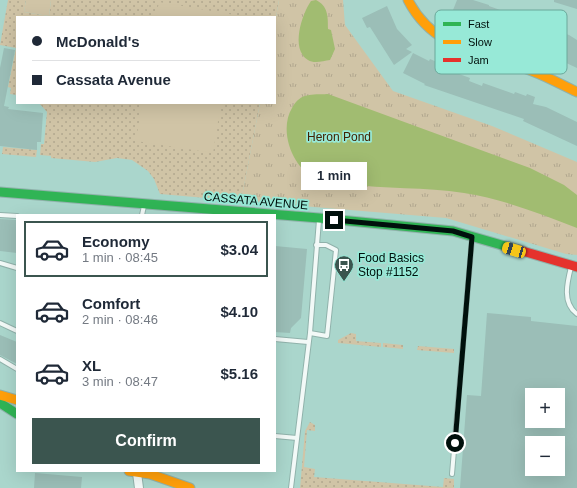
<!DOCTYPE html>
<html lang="en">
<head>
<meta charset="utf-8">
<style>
  body { margin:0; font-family:Arial,sans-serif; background:#f2f2f3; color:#1f2937; height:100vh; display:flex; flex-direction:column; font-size:15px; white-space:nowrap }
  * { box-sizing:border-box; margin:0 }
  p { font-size:13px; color:#747a83 }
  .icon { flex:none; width:22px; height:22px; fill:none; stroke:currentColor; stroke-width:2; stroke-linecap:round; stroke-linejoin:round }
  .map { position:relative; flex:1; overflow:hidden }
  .sheet { position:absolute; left:16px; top:214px; width:260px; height:258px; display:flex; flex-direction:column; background:#fff; border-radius:0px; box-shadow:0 4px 16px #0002 }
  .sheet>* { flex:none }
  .top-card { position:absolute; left:16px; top:16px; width:260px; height:88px; border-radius:0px; box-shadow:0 4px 16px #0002; display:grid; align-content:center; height:88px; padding:0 16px; background:#fff }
  .buttons { position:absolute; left:525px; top:388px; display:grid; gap:8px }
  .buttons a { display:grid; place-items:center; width:40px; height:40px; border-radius:0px; background:#fff; box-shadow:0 4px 16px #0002; font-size:20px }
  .end { position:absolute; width:18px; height:18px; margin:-9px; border:5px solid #00100c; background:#fff; box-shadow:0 0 0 2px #fff }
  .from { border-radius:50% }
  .bubble { position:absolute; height:28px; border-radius:0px; background:#fff; box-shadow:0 4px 16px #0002; font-size:13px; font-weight:700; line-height:28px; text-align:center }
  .car { position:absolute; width:12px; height:24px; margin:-12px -6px; border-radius:5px; box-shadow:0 0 3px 1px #0007; background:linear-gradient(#f5c518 24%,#345 0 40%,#f5c518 0 76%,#345 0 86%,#f5c518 0) }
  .top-card b { display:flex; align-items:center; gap:14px; height:38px; font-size:15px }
  .top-card b+b { border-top:1px solid #e0e1e3 }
  .top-card i { width:10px; height:10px; background:#1f2937 }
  ul { padding:7px 0 0; list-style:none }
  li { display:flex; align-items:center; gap:12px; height:56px; margin:0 8px 6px; padding:0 8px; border:2px solid transparent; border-radius:0px }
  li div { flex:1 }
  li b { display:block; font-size:15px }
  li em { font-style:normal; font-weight:700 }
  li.on { border-color:#3b554f }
  li>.icon { width:36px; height:36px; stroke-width:1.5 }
  .primary-button { display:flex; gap:8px; margin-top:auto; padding:8px 16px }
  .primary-button a { flex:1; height:46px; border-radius:0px; background:#3b554f; color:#fff; font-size:16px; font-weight:700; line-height:46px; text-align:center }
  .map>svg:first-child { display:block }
</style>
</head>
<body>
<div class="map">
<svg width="577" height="488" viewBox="0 0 577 488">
  <defs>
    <pattern id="grass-dots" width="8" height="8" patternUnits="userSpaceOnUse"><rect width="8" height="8" fill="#d0c4a6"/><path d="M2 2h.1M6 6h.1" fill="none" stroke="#b1a78e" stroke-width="1.8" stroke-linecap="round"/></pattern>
    <pattern id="park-tufts" width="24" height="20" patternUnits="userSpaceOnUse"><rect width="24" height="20" fill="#d0c4a6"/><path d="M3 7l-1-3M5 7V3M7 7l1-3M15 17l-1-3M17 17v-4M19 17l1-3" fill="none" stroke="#b1a78e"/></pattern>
  </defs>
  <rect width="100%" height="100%" fill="#aad6cc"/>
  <!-- grass -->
  <g fill="url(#grass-dots)">
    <path d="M8,0H26L24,12L49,16L51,0H279L275,23V17H17V95L10,94L11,88L8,87L16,48L0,45Z"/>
    <path d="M39,103H260L241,201L160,194L154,179L148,171L132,160L117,158L95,162L51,158V156L40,155L41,144H44L47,112Z"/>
    <path d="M3,147L37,150L36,157L2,154Z"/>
    <path d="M351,333L356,334V341L381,343V347L338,343V340Z"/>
    <path d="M383,343L403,345V349L383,347Z"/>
    <path d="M418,346L454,349V353L417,350Z"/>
    <path d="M310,422L315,425V431L307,430L304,467L315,469L314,477L443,487L444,478L454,479V488H300L305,431Z"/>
  </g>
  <!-- park -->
  <path fill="url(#park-tufts)" d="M279,0H343L345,25L393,91L492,126L577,162V255L566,254L446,218L241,201L260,103H275V23Z"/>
  <!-- garden -->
  <g fill="#d0c4a6">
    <path d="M26,0H51L49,16L24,12Z"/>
    <path d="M159,2L235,15V17H156Z"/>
    <path d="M142,103H221L213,153L136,141Z"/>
  </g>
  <!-- water -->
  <g fill="#a1bc71">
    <path d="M316,0C328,6 328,16 328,29L331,30L335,49L330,60C323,61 314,64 308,60C290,49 302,14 311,1Z"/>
    <path d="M328,94L530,168L564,185L577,195V228C541,214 503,199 464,193C425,187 385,189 346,184C337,183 327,183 319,180C293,171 278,131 292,108C301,92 311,95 328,94Z"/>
  </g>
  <!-- building -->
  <g fill="#9bbeb7" fill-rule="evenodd">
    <path d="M457,0H473L489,5V6L569,35L577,40V68L545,53L513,42L514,40L499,35L500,32L488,28L487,31L482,29L481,32L455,21L456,17L451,15Z"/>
    <path d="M554,0H577V9L554,2Z"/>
    <path d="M387,6L397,29L412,45L406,49L412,52L394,65L370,27L367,28L362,18Z"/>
    <path d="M4,48L15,50L4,106L9,107L8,109L43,113L41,142H37V150L0,146V68Z"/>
    <path d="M413,53L429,61L430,59L439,63L436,68L450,74L451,71L470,78L469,81L482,86L483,83L514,94L515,92L526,96L527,94L535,97L533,104L546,107L577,122V146L523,121L524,119L424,85L425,84L403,73Z"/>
    <path d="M0,219L17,220V253L0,251Z"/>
    <path d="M275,246L307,249L301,318L291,328L290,333L275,332Z"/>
    <path d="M487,313L531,317V321L577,326V488H460L467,395L481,396ZM532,395H558V421H532ZM532,443H558V469H532Z"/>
    <path d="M0,335L17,342V364L0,355Z"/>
    <path d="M35,473L82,477L81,488H34Z"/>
  </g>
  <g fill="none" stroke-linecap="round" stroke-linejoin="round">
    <defs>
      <g id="lane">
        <path d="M0,215L17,216"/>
        <path d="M142,215L144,206"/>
        <path d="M0,263L17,268"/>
        <path d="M571,267C567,283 562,303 577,314"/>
        <path d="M0,323L17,331"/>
        <path d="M310,333L327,336L336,250L326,245H316"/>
        <path d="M275,339L308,342"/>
        <path d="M0,359L17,369"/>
        <path d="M275,436L297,438"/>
        <path d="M452,474L472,238"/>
        <path d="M291,488L310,333L319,220"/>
      </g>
      <path id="street" d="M137,473L139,488"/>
      <g id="fast">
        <path d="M0,192L319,218L453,231L519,250"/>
        <path d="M0,403L17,414"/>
      </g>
      <g id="slow">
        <path d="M408,0C434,51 484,53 532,71C548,77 562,85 577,92"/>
        <path d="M0,395L17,400"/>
        <path d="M129,471L150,474L190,488"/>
      </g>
      <path id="jam" d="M519,250L577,267"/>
    </defs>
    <!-- lane casing -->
    <use href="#lane" stroke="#90b2ab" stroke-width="6"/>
    <!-- street casing -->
    <use href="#street" stroke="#90b2ab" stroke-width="10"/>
    <!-- fast casing -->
    <use href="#fast" stroke="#90b2ab" stroke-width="11"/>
    <!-- slow casing -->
    <use href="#slow" stroke="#90b2ab" stroke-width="11"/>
    <!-- jam casing -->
    <use href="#jam" stroke="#90b2ab" stroke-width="11"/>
    <!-- lane -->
    <use href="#lane" stroke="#f2f9f7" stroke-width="4"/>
    <!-- street -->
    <use href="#street" stroke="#f2f9f7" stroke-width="8"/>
    <!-- fast -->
    <use href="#fast" stroke="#30b455" stroke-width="9"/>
    <!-- slow -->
    <use href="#slow" stroke="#ff9f0a" stroke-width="9"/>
    <!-- jam -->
    <use href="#jam" stroke="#e5322d" stroke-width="9"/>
  </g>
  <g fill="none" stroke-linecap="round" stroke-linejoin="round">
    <!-- route -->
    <path stroke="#00100c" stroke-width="5" d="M334,220L453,231L472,237L455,443"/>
  </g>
  <!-- icons -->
  <defs>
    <symbol id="bus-pin" viewBox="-11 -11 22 30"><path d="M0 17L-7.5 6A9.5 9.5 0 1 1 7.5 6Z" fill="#3b554f" stroke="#97e9d7"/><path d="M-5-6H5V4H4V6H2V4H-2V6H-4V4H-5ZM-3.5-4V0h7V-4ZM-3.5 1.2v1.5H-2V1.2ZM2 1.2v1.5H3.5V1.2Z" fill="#fff"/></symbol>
  </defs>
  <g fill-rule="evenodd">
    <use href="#bus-pin" x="333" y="254" width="22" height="30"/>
  </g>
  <g text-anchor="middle" stroke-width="3.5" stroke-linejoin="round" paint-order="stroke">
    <!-- park labels -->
    <g font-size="12" fill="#422204" stroke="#97e9d7">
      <text x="339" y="141">Heron Pond</text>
    </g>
    <!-- street labels -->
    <g font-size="12" fill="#00100c" stroke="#97e9d7">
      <text transform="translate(256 201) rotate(5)" y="4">CASSATA AVENUE</text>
    </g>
    <!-- poi labels -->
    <g font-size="12" fill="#00100c" stroke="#97e9d7" text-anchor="start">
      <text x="358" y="262">Food Basics<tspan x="358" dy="14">Stop #1152</tspan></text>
    </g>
  </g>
  <!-- legend -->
  <rect x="435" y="10" width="132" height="64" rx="6" fill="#97e9d7" stroke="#6aa89a" stroke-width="1"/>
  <rect x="443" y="22" width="18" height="4" fill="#30b455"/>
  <rect x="443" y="40" width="18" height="4" fill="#ff9f0a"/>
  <rect x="443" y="58" width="18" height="4" fill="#e5322d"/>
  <g font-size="11" fill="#00100c">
    <text x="468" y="28">Fast</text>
    <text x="468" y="46">Slow</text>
    <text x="468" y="64">Jam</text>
  </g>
</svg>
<div class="buttons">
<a>+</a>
<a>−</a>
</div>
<i class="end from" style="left:455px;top:443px"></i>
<i class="end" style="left:334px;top:220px"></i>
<div class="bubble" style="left:301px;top:162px;width:66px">1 min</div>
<i class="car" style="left:514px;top:250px;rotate:287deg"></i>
<div class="top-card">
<b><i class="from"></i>McDonald's</b>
<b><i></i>Cassata Avenue</b>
</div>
<section class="sheet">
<ul>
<li class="on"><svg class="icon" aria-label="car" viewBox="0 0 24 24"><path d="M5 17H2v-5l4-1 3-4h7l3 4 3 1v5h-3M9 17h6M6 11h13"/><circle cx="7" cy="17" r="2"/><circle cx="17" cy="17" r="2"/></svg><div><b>Economy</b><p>1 min · 08:45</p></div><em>$3.04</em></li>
<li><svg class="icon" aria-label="car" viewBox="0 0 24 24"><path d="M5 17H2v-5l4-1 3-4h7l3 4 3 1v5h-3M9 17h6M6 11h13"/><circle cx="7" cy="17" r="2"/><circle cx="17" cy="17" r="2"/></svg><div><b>Comfort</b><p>2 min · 08:46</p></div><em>$4.10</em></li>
<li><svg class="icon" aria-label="car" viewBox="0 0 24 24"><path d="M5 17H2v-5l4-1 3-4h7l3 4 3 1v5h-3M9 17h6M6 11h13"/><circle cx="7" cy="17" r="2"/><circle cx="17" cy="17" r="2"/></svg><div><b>XL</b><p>3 min · 08:47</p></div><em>$5.16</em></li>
</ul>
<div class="primary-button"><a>Confirm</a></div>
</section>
</div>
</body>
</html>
